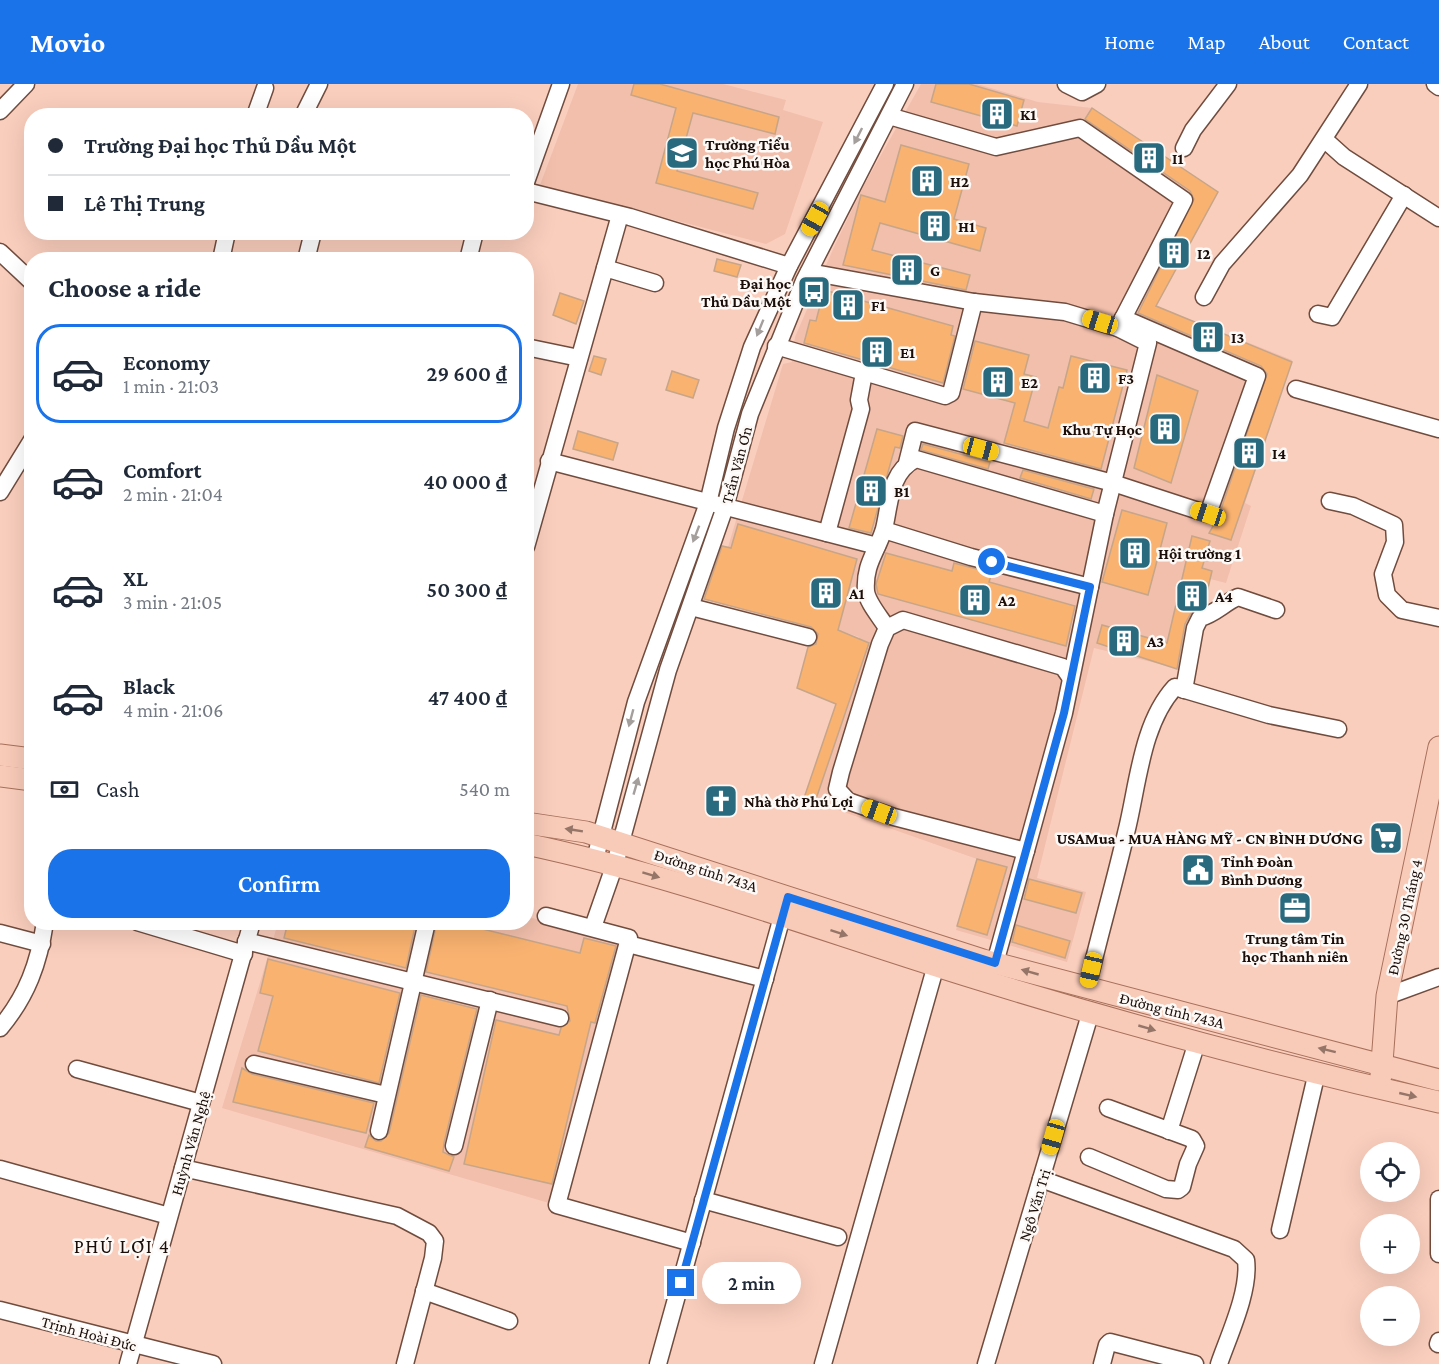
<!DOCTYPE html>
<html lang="en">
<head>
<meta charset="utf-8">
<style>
  body { margin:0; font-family:"Crimson Pro",serif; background:#f6f6f7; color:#1f2937; height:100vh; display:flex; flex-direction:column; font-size:22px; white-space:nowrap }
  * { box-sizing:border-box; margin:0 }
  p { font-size:20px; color:#747a83 }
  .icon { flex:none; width:33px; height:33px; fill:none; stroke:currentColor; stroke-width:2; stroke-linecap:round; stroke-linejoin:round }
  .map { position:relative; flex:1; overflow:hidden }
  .drawer { position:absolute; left:24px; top:168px; width:510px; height:678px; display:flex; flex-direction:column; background:#fff; border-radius:24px; box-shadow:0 6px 24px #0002 }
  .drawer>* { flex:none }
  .top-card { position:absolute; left:24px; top:24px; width:510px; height:132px; border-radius:24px; box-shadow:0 6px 24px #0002; display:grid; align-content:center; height:132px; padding:0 24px; background:#fff }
  .controls { position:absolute; left:1360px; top:1058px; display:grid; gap:12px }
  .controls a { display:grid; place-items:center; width:60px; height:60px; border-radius:50%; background:#fff; box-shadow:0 6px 24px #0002; font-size:30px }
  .end { position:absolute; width:27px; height:27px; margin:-14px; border:8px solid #1a73e8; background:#fff; box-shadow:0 0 0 3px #fff }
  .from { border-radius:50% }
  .bubble { position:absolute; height:42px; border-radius:21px; background:#fff; box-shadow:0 6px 24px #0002; font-size:20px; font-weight:600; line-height:42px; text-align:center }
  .car { position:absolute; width:18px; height:36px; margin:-18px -9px; border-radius:8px; box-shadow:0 0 4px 2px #0007; background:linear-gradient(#f5c518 24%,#345 0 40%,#f5c518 0 76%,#345 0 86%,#f5c518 0) }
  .top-card b { display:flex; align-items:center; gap:21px; height:57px; font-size:22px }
  .top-card b+b { border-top:2px solid #e0e1e3 }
  .top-card i { width:15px; height:15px; background:#1f2937 }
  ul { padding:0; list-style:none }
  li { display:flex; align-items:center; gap:18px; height:99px; margin:0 12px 9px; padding:0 12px; border:3px solid transparent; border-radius:24px }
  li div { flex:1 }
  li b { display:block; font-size:22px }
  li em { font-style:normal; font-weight:600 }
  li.current { border-color:#1a73e8 }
  li>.icon { width:54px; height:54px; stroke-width:1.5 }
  h2 { padding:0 24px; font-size:27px; line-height:72px }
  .pay { display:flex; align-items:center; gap:15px; height:66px; padding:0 24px; font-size:22px }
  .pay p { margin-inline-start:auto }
  .button { display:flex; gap:12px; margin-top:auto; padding:12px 24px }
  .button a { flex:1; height:69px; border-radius:24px; background:#1a73e8; color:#fff; font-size:24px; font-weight:600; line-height:69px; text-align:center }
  header { display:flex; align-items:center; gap:36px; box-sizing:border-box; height:84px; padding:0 30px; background:#1a73e8; color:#fff }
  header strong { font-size:28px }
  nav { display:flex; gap:33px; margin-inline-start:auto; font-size:21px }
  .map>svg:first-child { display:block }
</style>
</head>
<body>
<header>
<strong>Movio</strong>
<nav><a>Home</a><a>Map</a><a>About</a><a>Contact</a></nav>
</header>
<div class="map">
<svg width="1439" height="1280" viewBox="0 0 1439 1280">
  <rect width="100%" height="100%" fill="#facebd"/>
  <!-- built -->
  <g fill="#f2bfac">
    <path d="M578,0H723L786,16L783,26L823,38L785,150L766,160L540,101Z"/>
    <path d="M921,0H977L1038,18L1092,24L1218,108L1156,222L1292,276L1245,419L1251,422L1226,499L1210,495L1202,531L1193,530L1180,585L1094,564L1037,794L1086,808L1067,878L956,846L977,775L804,714L859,553L797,532L728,463L783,280L792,278L795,253L834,163L863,103Z"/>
    <path d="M527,833L624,853L549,1119L222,1024L278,839L526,838Z"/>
  </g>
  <!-- building -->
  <g fill="#f9b270" stroke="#c6a589" stroke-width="1.5">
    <path d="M634,0H660L779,33L775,50L693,29L677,87L758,109L753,125L656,99L676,24L631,11Z"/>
    <path d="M936,0H969L1024,16L1017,42L931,18Z"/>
    <path d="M1092,24L1218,108L1156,222L1292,278L1231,456L1209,449L1218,434L1267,290L1261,282L1138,229L1194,115L1190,107L1085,35Z"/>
    <path d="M901,61L969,80L954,135L986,144L980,167L880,139L872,166L970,191L966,206L843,181L861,111L885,118Z"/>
    <path d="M717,175L741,181L737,193L714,187Z"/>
    <path d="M824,206L953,242L951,251L955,252L943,299L804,259L810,236L816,237Z"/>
    <path d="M560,209L584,217L576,240L553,231Z"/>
    <path d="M975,257L1029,271L1024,290L1036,293L1024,337L1048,344L1059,303L1063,304L1071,272L1127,286L1101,385L1004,359L1015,319L963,305Z"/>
    <path d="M594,272L606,275L601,291L589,287Z"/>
    <path d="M672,287L699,296L693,314L666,306Z"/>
    <path d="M1157,291L1198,307L1171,399L1134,384Z"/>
    <path d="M877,345L903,352L900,364L895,363L871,449L849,444Z"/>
    <path d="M578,347L618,359L613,376L573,365Z"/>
    <path d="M923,360L990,378L988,385L921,366Z"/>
    <path d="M1023,386L1094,405L1091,415L1020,394Z"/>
    <path d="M1122,426L1167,439L1148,511L1102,498Z"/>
    <path d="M738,440L857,475L838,546L869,559L815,718L804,714L836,620L797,604L808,563L816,560L818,550L811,543L704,515L722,462L731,464Z"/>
    <path d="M1192,452L1210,457L1202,484L1212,487L1204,521L1191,529L1185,540L1177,585L1097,559L1102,541L1167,559Z"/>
    <path d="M886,469L952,487L954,479L992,489L989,498L1075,522L1066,562L878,510L876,500Z"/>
    <path d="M977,775L1007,783L987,851L957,842Z"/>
    <path d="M1029,795L1082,809L1076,829L1024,815Z"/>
    <path d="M288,838H416L406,884L284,854Z"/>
    <path d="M437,838H454L580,869L584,854L616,862L595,939L591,938L552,1100L464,1080L496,936L559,951L561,944L570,937L567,922L426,888Z"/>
    <path d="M1016,841L1070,857L1065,874L1012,858Z"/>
    <path d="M268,875L400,909L379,999L258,967L273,912L260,909Z"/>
    <path d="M421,911L477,925L444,1059L443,1068L454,1073L449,1087L365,1063L369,1051L376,1057H381L389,1049Z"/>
    <path d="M242,984L252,990L374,1019L366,1049L233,1018Z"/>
  </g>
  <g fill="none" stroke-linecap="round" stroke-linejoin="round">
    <defs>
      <g id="minor">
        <path d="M1066,0L1082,8L1097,0"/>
        <path d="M1435,0L1439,3"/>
        <path d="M0,27L26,0"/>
        <path d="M255,32L265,4"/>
        <path d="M303,32L319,0"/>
        <path d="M889,32L996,63L1080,44L1184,116L1118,244"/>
        <path d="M1324,55L1344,73L1439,134"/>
        <path d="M1184,64L1193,46L1228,0"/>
        <path d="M526,98L561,0"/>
        <path d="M526,107L630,133L789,182"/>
        <path d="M0,168L32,198"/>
        <path d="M221,176L227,148"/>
        <path d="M306,176L313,148"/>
        <path d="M468,176L475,148"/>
        <path d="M605,184L655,199"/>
        <path d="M809,188L974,218L1065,228L1118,244L1148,259L1105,430L1064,629L995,879"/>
        <path d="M1204,213L1222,180L1300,91L1359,0"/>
        <path d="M1318,230L1332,233L1404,111"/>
        <path d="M776,262L945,312L951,309L974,218"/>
        <path d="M526,263L579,274"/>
        <path d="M1296,305L1439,345"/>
        <path d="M549,377L877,462"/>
        <path d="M907,379L915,347L1113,399L1208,430L1257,292L1123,234"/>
        <path d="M0,408L32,356"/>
        <path d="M1330,417L1353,422L1394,441L1395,458L1383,490L1387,511L1402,526L1439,534"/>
        <path d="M884,446L971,473L1090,503"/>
        <path d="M827,449L861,325L859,316L864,289"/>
        <path d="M526,463L620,131"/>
        <path d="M691,523L808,553"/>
        <path d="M887,544C881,534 867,518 866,507C864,480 877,468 884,445C890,421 889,388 916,375L1105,430"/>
        <path d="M1184,606L1195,544L1200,534C1215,530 1224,519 1238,513L1276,526"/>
        <path d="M1026,767L894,733L848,717L837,705L841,688L880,560L887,544L903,536L1063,583L1070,593"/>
        <path d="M595,775L636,618L708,419L726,344L752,263L789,182L885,0"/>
        <path d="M546,832L629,854L557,1121L692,1159"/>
        <path d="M137,838L244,870"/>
        <path d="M593,843L615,780L668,586L725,423L750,330L804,197L905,0"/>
        <path d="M0,849L42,860"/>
        <path d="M246,857L560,934"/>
        <path d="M628,860L765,895"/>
        <path d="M1087,904C1099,852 1114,801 1126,749C1138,702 1141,640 1175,603L1269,631L1338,645"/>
        <path d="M1387,912L1439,893"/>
        <path d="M0,944C27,912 39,879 45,838"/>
        <path d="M254,980L386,1011"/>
        <path d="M77,985L201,1019"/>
        <path d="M379,1047L427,838"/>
        <path d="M1169,1047L1197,958"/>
        <path d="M454,1062L490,916"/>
        <path d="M1089,1073L1166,1105L1178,1106L1182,1103L1188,1080L1196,1062L1192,1055L1108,1024"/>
        <path d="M183,1084L397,1132L429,1149L435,1157L433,1174L405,1280"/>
        <path d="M0,1085L169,1132"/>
        <path d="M1041,1095L1234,1165L1246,1176C1250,1207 1229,1251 1219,1280"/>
        <path d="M1439,1115V1170"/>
        <path d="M703,1116L838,1153"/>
        <path d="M1280,1146L1317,988"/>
        <path d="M424,1207L509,1237"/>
        <path d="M0,1226L213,1280"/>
        <path d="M1438,1260L1439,1257"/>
        <path d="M128,1280L252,838"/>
        <path d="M658,1280L785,822"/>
        <path d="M823,1280L936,881"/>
        <path d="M986,1280L1091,927"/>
        <path d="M1102,1280L1107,1261L1110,1258L1195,1280"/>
      </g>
      <g id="major">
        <path d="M0,671L32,675"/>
        <path d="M0,692L32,696"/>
        <path d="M526,739L586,748L983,876L1439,996"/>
        <path d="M526,760C681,793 828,849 978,895C1130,942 1284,983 1439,1018"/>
        <path d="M1381,992L1387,912L1439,663"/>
      </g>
    </defs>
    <!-- minor casing -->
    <use href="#minor" stroke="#704c3e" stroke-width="19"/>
    <!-- major casing -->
    <use href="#major" stroke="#a7705b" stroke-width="23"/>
    <!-- minor -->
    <use href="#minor" stroke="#fff" stroke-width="16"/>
    <!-- major -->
    <use href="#major" stroke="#f8cab8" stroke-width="21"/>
  </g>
  <!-- one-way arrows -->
  <defs><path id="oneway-solid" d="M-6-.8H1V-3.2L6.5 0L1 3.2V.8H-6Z" transform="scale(1.5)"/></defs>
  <g fill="#a49e9c">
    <use href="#oneway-solid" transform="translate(858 52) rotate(117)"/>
    <use href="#oneway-solid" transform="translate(760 244) rotate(112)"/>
    <use href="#oneway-solid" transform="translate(696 450) rotate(111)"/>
    <use href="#oneway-solid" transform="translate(631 634) rotate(105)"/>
    <use href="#oneway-solid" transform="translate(636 702) rotate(-74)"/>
  </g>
  <g fill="#957568">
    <use href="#oneway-solid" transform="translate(574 746) rotate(-171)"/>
    <use href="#oneway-solid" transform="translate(651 791) rotate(17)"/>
    <use href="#oneway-solid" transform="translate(839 849) rotate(18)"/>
    <use href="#oneway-solid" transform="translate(1030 888) rotate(-164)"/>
    <use href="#oneway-solid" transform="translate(1147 944) rotate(16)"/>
    <use href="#oneway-solid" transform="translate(1327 966) rotate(-166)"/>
    <use href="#oneway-solid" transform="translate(1408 1011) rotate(13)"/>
  </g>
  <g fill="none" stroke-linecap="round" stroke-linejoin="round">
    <!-- route -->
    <path stroke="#1a73e8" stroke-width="8" d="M681,1199L788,813L995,879L1064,629L1090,503L992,478"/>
  </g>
  <!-- icons -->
  <defs>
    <symbol id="building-square" viewBox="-11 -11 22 22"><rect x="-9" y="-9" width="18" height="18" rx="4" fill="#2a6a7e" stroke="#fdf9f7"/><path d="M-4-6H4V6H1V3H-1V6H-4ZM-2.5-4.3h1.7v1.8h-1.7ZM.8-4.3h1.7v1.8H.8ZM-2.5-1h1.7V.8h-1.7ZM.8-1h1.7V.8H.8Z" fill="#fff"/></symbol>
    <symbol id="school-square" viewBox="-11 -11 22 22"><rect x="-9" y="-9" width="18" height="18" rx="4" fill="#2a6a7e" stroke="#fdf9f7"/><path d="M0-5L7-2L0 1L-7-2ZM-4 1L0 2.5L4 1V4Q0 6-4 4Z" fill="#fff"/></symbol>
    <symbol id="bus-square" viewBox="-11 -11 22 22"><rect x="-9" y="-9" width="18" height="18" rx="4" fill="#2a6a7e" stroke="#fdf9f7"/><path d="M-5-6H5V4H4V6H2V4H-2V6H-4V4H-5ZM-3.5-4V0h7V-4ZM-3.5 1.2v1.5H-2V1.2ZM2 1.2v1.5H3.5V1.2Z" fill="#fff"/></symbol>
    <symbol id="church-square" viewBox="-11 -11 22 22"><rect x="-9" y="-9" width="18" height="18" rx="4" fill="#2a6a7e" stroke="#fdf9f7"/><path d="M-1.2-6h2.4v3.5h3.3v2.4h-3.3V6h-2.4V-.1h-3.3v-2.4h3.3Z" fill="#fff"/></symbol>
    <symbol id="supermarket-square" viewBox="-11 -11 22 22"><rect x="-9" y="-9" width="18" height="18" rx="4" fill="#2a6a7e" stroke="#fdf9f7"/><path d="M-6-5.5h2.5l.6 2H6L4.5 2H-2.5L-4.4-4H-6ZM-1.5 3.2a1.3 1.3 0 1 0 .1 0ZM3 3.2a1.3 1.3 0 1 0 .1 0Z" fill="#fff"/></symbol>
    <symbol id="civic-square" viewBox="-11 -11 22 22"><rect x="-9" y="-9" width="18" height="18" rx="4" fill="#2a6a7e" stroke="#fdf9f7"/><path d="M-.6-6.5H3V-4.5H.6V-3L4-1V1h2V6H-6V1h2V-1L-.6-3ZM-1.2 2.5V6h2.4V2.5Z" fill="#fff"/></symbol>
    <symbol id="office-square" viewBox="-11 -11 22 22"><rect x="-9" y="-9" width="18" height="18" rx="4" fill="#2a6a7e" stroke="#fdf9f7"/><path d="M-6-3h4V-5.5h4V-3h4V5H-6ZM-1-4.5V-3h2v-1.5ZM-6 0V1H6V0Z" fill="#fff"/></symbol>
  </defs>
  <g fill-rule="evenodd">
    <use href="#building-square" x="978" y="11" width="38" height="38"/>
    <use href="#school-square" x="663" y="50" width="38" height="38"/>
    <use href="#building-square" x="1130" y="55" width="38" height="38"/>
    <use href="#building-square" x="908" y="78" width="38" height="38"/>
    <use href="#building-square" x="916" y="123" width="38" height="38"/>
    <use href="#building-square" x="1155" y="150" width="38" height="38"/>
    <use href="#building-square" x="888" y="167" width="38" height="38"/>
    <use href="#bus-square" x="795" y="189" width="38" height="38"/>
    <use href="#building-square" x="829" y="202" width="38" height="38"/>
    <use href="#building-square" x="1189" y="234" width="38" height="38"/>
    <use href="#building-square" x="858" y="249" width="38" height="38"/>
    <use href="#building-square" x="1076" y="275" width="38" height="38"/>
    <use href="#building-square" x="979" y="279" width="38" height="38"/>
    <use href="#building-square" x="1146" y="326" width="38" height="38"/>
    <use href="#building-square" x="1230" y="350" width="38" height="38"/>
    <use href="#building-square" x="852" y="388" width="38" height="38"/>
    <use href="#building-square" x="1116" y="450" width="38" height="38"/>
    <use href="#building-square" x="807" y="490" width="38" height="38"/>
    <use href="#building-square" x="1173" y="493" width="38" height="38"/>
    <use href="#building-square" x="956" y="497" width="38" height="38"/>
    <use href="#building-square" x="1105" y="538" width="38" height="38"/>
    <use href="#church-square" x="702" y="698" width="38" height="38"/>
    <use href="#supermarket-square" x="1367" y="735" width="38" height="38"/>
    <use href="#civic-square" x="1179" y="767" width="38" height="38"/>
    <use href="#office-square" x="1276" y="805" width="38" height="38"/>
  </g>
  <g text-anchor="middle" stroke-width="5" stroke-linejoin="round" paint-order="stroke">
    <!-- poi labels -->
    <g font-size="16" font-weight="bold" fill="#1b0d07" stroke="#fdf9f7" text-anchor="start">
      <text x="1020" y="36">K1</text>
      <text x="705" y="66">Trường Tiểu<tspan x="705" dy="18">học Phú Hòa</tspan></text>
      <text x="1172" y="80">I1</text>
      <text x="950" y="103">H2</text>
      <text x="958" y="148">H1</text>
      <text x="1197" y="175">I2</text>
      <text x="930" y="192">G</text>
      <text x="791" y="205" text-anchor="end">Đại học<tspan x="791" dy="18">Thủ Dầu Một</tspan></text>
      <text x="871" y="227">F1</text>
      <text x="1231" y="259">I3</text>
      <text x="900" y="274">E1</text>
      <text x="1118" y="300">F3</text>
      <text x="1021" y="304">E2</text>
      <text x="1142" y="351" text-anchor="end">Khu Tự Học</text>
      <text x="1272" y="375">I4</text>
      <text x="894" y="413">B1</text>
      <text x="1158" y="475">Hội trường 1</text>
      <text x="849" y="515">A1</text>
      <text x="1215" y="518">A4</text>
      <text x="998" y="522">A2</text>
      <text x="1147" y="563">A3</text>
      <text x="744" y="723">Nhà thờ Phú Lợi</text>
      <text x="1363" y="760" text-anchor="end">USAMua - MUA HÀNG MỸ - CN BÌNH DƯƠNG</text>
      <text x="1221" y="783">Tỉnh Đoàn<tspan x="1221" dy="18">Bình Dương</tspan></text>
      <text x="1295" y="860" text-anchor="middle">Trung tâm Tin<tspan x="1295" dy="18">học Thanh niên</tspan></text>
    </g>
    <!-- street labels -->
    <g font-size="16" fill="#1b0d07" stroke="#fdf9f7">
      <text transform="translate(736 381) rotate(-75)" y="6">Trần Văn Ơn</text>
      <text transform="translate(706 786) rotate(18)" y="6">Đường tỉnh 743A</text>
      <text transform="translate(1404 833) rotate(-78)" y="6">Đường 30 Tháng 4</text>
      <text transform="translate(1172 926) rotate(14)" y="6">Đường tỉnh 743A</text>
      <text transform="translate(190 1059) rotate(-74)" y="6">Huỳnh Văn Nghệ</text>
      <text transform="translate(1034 1121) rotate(-73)" y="6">Ngô Văn Trị</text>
      <text transform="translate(89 1249) rotate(15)" y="6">Trịnh Hoài Đức</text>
    </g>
    <!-- quarter labels -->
    <g font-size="20" letter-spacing="1.5" fill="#1b0d07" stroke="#fdf9f7">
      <text x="122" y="1169">PHÚ LỢI 4</text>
    </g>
  </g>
</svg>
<div class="controls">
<a><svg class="icon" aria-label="locate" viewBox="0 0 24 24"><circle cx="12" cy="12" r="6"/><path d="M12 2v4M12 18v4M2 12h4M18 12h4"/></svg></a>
<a>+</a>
<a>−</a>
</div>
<i class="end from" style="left:992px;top:478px"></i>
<i class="end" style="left:681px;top:1199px"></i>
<div class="bubble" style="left:702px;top:1178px;width:99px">2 min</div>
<i class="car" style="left:815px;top:135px;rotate:209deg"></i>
<i class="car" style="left:1100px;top:238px;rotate:287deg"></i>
<i class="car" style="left:981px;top:365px;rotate:105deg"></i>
<i class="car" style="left:1208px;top:430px;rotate:288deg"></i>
<i class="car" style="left:879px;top:728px;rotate:290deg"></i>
<i class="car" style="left:1091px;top:886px;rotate:193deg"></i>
<i class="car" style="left:1053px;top:1053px;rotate:196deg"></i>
<div class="top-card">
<b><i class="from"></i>Trường Đại học Thủ Dầu Một</b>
<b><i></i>Lê Thị Trung</b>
</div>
<section class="drawer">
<h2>Choose a ride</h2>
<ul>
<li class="current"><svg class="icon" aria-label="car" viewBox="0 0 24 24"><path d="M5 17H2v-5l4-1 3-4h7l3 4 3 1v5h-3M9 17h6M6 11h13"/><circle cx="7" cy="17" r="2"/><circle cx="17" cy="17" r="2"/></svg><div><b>Economy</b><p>1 min · 21:03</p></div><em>29 600 ₫</em></li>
<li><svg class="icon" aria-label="car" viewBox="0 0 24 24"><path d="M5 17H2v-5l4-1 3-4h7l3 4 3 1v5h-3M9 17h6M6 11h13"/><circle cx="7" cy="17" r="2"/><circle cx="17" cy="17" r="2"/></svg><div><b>Comfort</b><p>2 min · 21:04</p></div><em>40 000 ₫</em></li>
<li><svg class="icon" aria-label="car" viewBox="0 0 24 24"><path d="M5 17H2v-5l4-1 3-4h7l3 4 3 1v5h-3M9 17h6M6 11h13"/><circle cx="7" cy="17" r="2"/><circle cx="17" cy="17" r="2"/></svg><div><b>XL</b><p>3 min · 21:05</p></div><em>50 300 ₫</em></li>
<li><svg class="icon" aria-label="car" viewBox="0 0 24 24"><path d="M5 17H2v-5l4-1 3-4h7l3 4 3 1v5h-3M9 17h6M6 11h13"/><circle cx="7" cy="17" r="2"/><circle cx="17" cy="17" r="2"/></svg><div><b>Black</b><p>4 min · 21:06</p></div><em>47 400 ₫</em></li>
</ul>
<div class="pay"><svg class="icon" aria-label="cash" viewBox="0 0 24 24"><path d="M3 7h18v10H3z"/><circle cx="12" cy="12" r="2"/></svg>Cash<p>540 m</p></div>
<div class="button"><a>Confirm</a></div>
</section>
</div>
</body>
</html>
